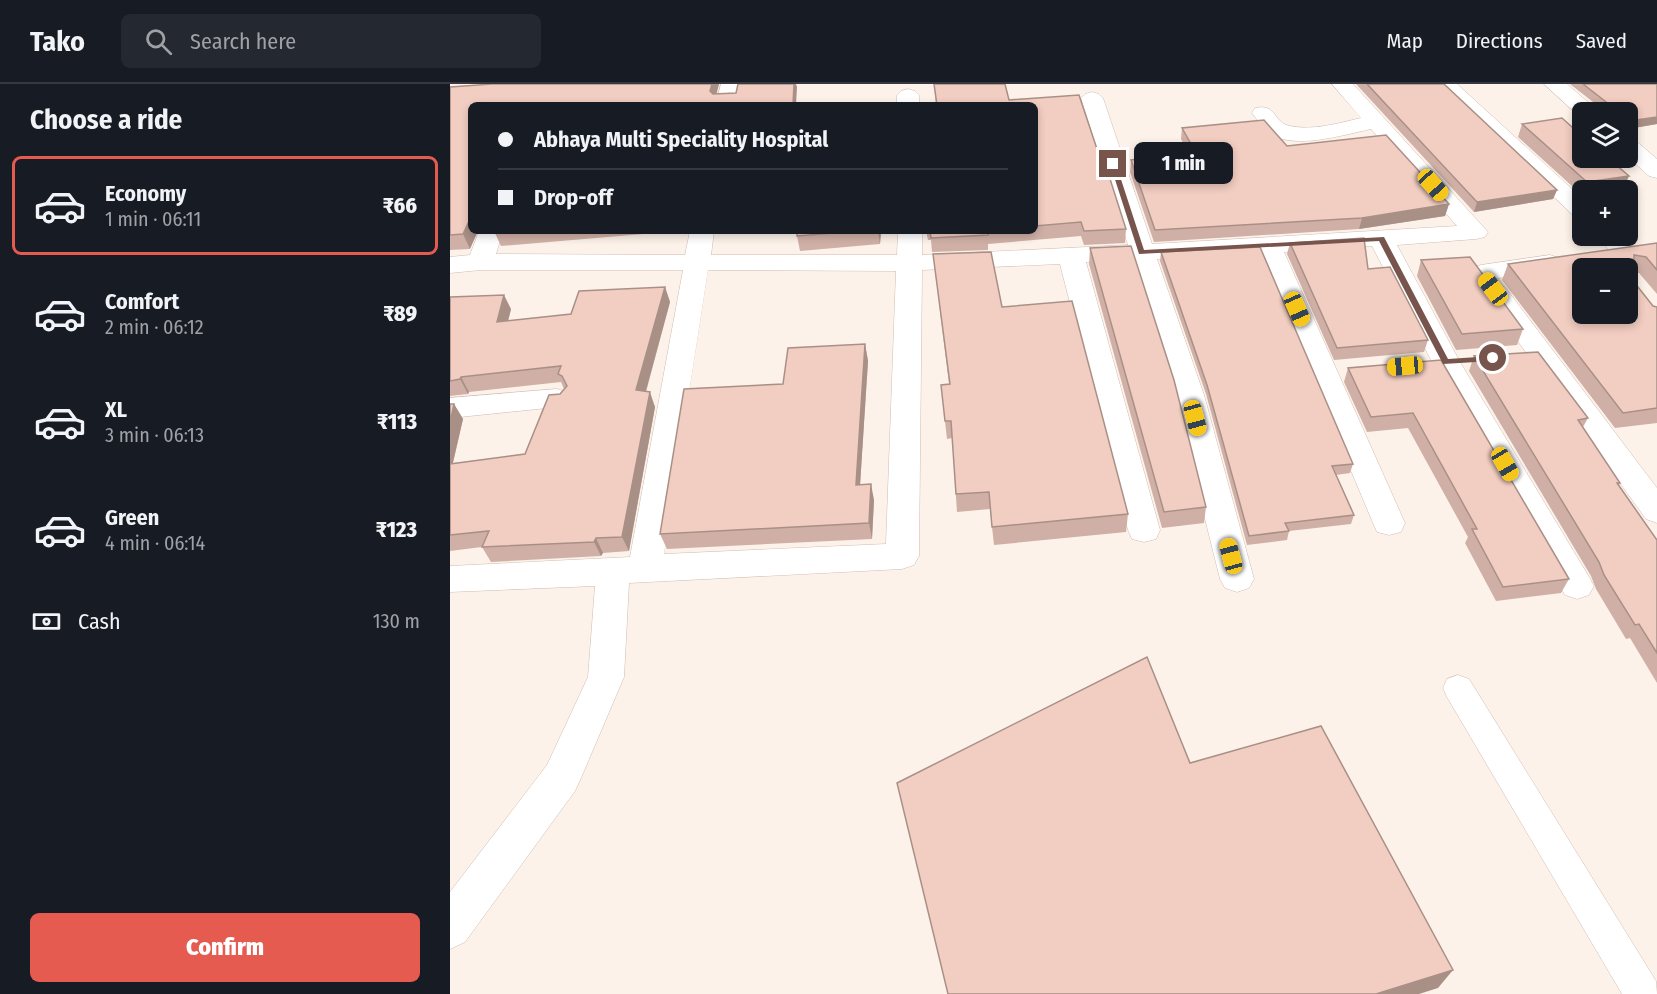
<!DOCTYPE html>
<html lang="en">
<head>
<meta charset="utf-8">
<style>
  body { margin:0; font-family:"Fira Sans Condensed",sans-serif; background:#242831; color:#f1f3f6; height:100vh; display:flex; flex-direction:column; font-size:22px; white-space:nowrap }
  * { box-sizing:border-box; margin:0 }
  p { font-size:20px; color:#9ea1a6 }
  .icon { flex:none; width:33px; height:33px; fill:none; stroke:currentColor; stroke-width:2; stroke-linecap:round; stroke-linejoin:round }
  .map { position:relative; flex:1; overflow:hidden }
  .details { display:flex; flex-direction:column; background:#171b24; width:450px }
  .details>* { flex:none }
  .banner { position:absolute; left:18px; top:18px; width:570px; height:132px; border-radius:9px; box-shadow:0 3px 9px #0003; display:grid; align-content:center; height:132px; padding:0 30px; background:#171b24 }
  .tools { position:absolute; left:1122px; top:18px; display:grid; gap:12px }
  .tools a { display:grid; place-items:center; width:66px; height:66px; border-radius:9px; background:#171b24; box-shadow:0 3px 9px #0003; font-size:30px }
  .end { position:absolute; width:27px; height:27px; margin:-14px; border:8px solid #77554c; background:#fff; box-shadow:0 0 0 3px #fff }
  .from { border-radius:50% }
  .bubble { position:absolute; height:42px; border-radius:9px; background:#171b24; box-shadow:0 3px 9px #0003; font-size:20px; font-weight:800; line-height:42px; text-align:center }
  .car { position:absolute; width:18px; height:36px; margin:-18px -9px; border-radius:8px; box-shadow:0 0 4px 2px #0007; background:linear-gradient(#f5c518 24%,#345 0 40%,#f5c518 0 76%,#345 0 86%,#f5c518 0) }
  .banner b { display:flex; align-items:center; gap:21px; height:57px; font-size:22px }
  .banner b+b { border-top:2px solid #363941 }
  .banner i { width:15px; height:15px; background:#f1f3f6 }
  ul { padding:0; list-style:none }
  li { display:flex; align-items:center; gap:18px; height:99px; margin:0 12px 9px; padding:0 18px; border:3px solid transparent; border-radius:9px }
  li div { flex:1 }
  li b { display:block; font-size:22px }
  li em { font-style:normal; font-weight:800 }
  li.current { border-color:#e55b50 }
  li>.icon { width:54px; height:54px; stroke-width:1.5 }
  h2 { padding:0 30px; font-size:27px; line-height:72px }
  .pay { display:flex; align-items:center; gap:15px; height:66px; padding:0 30px; font-size:22px }
  .pay p { margin-inline-start:auto }
  .action { display:flex; gap:12px; margin-top:auto; padding:12px 30px }
  .action a { flex:1; height:69px; border-radius:9px; background:#e55b50; color:#fff; font-size:24px; font-weight:800; line-height:69px; text-align:center }
  header { display:flex; align-items:center; gap:36px; box-sizing:border-box; height:84px; padding:0 30px; background:#171b24; border-bottom:2px solid #363941 }
  header strong { font-size:28px }
  nav { display:flex; gap:33px; margin-inline-start:auto; font-size:21px }
  .search { width:420px; height:54px; background:#242831; display:flex; align-items:center; gap:15px; box-sizing:border-box; padding:0 21px; border-radius:9px; color:#9ea1a6; font-size:22px }
  main { display:flex; flex:1; min-height:0 }
  .map>svg:first-child { display:block }
</style>
</head>
<body>
<header>
<strong>Tako</strong>
<div class="search"><svg class="icon" aria-label="search" viewBox="0 0 24 24"><circle cx="10" cy="10" r="6"/><path d="M15 15l6 6"/></svg>Search here</div>
<nav><a>Map</a><a>Directions</a><a>Saved</a></nav>
</header>
<main>
<section class="details">
<h2>Choose a ride</h2>
<ul>
<li class="current"><svg class="icon" aria-label="car" viewBox="0 0 24 24"><path d="M5 17H2v-5l4-1 3-4h7l3 4 3 1v5h-3M9 17h6M6 11h13"/><circle cx="7" cy="17" r="2"/><circle cx="17" cy="17" r="2"/></svg><div><b>Economy</b><p>1 min · 06:11</p></div><em>₹66</em></li>
<li><svg class="icon" aria-label="car" viewBox="0 0 24 24"><path d="M5 17H2v-5l4-1 3-4h7l3 4 3 1v5h-3M9 17h6M6 11h13"/><circle cx="7" cy="17" r="2"/><circle cx="17" cy="17" r="2"/></svg><div><b>Comfort</b><p>2 min · 06:12</p></div><em>₹89</em></li>
<li><svg class="icon" aria-label="car" viewBox="0 0 24 24"><path d="M5 17H2v-5l4-1 3-4h7l3 4 3 1v5h-3M9 17h6M6 11h13"/><circle cx="7" cy="17" r="2"/><circle cx="17" cy="17" r="2"/></svg><div><b>XL</b><p>3 min · 06:13</p></div><em>₹113</em></li>
<li><svg class="icon" aria-label="car" viewBox="0 0 24 24"><path d="M5 17H2v-5l4-1 3-4h7l3 4 3 1v5h-3M9 17h6M6 11h13"/><circle cx="7" cy="17" r="2"/><circle cx="17" cy="17" r="2"/></svg><div><b>Green</b><p>4 min · 06:14</p></div><em>₹123</em></li>
</ul>
<div class="pay"><svg class="icon" aria-label="cash" viewBox="0 0 24 24"><path d="M3 7h18v10H3z"/><circle cx="12" cy="12" r="2"/></svg>Cash<p>130 m</p></div>
<div class="action"><a>Confirm</a></div>
</section>
<div class="map">
<svg width="1207" height="910" viewBox="0 0 1207 910">
  <rect width="100%" height="100%" fill="#fcf2e9"/>
  <g fill="none" stroke-linecap="round" stroke-linejoin="round">
    <defs>
      <path id="lane" d="M1008,591L1019,595L1206,897L1207,910H1172L997,613L993,604L997,595Z"/>
      <g id="street">
        <path d="M271,0H291L288,21H266Z"/>
        <path d="M882,0H903L1038,148L1035,153L1026,155L947,161L1010,278L1139,493L1144,502L1139,511L1127,515L1115,511L982,278L922,162L834,168L955,439L951,448L939,451L927,448L923,439L810,170L707,175L754,311L804,495L799,504L787,508L775,504L770,495L724,311L682,176L636,178L710,446L706,455L694,458L682,455L678,446L610,180L472,186L469,472L464,481L452,485L179,499L174,593L131,694L125,707L15,858L0,865V808L97,681L138,593L145,502L0,508V482L180,473L233,186H31L0,189V173L20,171L29,147H53L46,170L235,171L240,147H264L261,171H447L448,147H472V171L678,161L631,14L635,10L642,8L649,10L653,14L702,160L1007,142L921,45C893,51 841,67 817,48C811,43 807,35 802,29L805,24C827,19 823,39 840,42C863,47 889,39 911,34ZM258,186L446,187L436,460L214,470Z"/>
        <path d="M985,0H1007L1132,114V133L1123,131Z"/>
        <path d="M1094,0H1117L1149,28H1132V33H1130Z"/>
        <path d="M458,5L465,7L469,11V21H447V11L451,7Z"/>
        <path d="M1178,55L1186,57L1207,75V94L1199,92L1178,73Z"/>
        <path d="M1148,152H1174L1190,168L1186,173C1169,178 1157,166 1148,152Z"/>
        <path d="M1100,171L1109,174L1113,179L1109,184L1031,197L1022,194L1018,189L1022,184L1031,181Z"/>
        <path d="M1046,201L1055,203L1207,404V439L1196,435L1033,209L1037,203Z"/>
        <path d="M107,305L117,308L122,315L117,322L0,334V314Z"/>
      </g>
    </defs>
    <!-- lane casing -->
    <use href="#lane" stroke="#d1bbb1" stroke-width="1"/>
    <!-- street casing -->
    <use href="#street" stroke="#d1bbb1" stroke-width="1"/>
    <!-- lane -->
    <use href="#lane" fill="#fff" fill-rule="evenodd"/>
    <!-- street -->
    <use href="#street" fill="#fff" fill-rule="evenodd"/>
  </g>
  <!-- wall -->
  <g fill="#d0b0a6">
    <path d="M42,0H269L266,10L286,9L288,0H346V21H21L20,165L0,166V3Z"/>
    <path d="M484,0H555L559,16L629,11L651,77L654,76L676,145L675,159L634,161L631,152L538,160V166L482,168L481,156H478L476,147H585V21H486Z"/>
    <path d="M906,0H994L1107,106L1103,115L1024,128Z"/>
    <path d="M1120,0H1207V40L1178,45V28H1156Z"/>
    <path d="M1072,40L1173,105L1161,106H1132V111L1068,53Z"/>
    <path d="M732,44L837,62L999,120L995,132L909,145L704,158L680,88L681,76L739,70L731,55Z"/>
    <path d="M44,147H193V150L51,162Z"/>
    <path d="M347,147H431L430,160L350,167L347,152Z"/>
    <path d="M840,159L918,185L978,256L974,268L884,276L837,170Z"/>
    <path d="M1207,159V210L1189,189L1184,188V198L1203,222L1207,223V339L1165,344L1052,196L1058,180Z"/>
    <path d="M640,164L756,423L754,439L712,444L639,180Z"/>
    <path d="M711,168L903,380L900,389L886,391L904,431L901,440L839,447L837,456L797,461L756,310L710,177Z"/>
    <path d="M483,170L552,223L678,430L676,448L544,461L540,425L507,428L502,354L497,355L491,301L499,300Z"/>
    <path d="M971,176L1073,245L1067,261L1006,266L967,192Z"/>
    <path d="M215,203L220,218L196,308L205,323L179,467L153,469L151,472L41,478L32,463L0,467V320H4L13,335L3,379L75,370L110,310L114,305L111,298L19,308L18,310L0,312V213L61,225L58,237L121,230Z"/>
    <path d="M415,260L418,277L410,401L424,416L422,455L217,465L210,450L333,300Z"/>
    <path d="M1024,272L1138,334L1133,343L1170,399L1169,401L1207,456V599L1180,554L1176,555L1146,505L1141,492L1019,287Z"/>
    <path d="M991,276L1119,495L1111,509L1046,517L1015,459L1018,453L958,344L917,348L894,298L898,284Z"/>
  </g>
  <!-- shaded-wall -->
  <g fill="#a99087">
    <path d="M262,0H269L264,20L260,7Z"/>
    <path d="M344,0H346L347,3L346,21H343Z"/>
    <path d="M1207,33V40L1178,45V41L1179,37Z"/>
    <path d="M1179,92L1173,105L1161,106H1134L1137,98Z"/>
    <path d="M1107,106L1103,115L1024,128L1027,118Z"/>
    <path d="M999,120L995,132L909,145L912,134Z"/>
    <path d="M21,133V147H28L20,165L13,150Z"/>
    <path d="M428,147H431L430,160Z"/>
    <path d="M215,203L220,218L192,321L186,306Z"/>
    <path d="M54,211L61,225L54,253L47,238Z"/>
    <path d="M415,260L418,277L409,417L406,401Z"/>
    <path d="M11,293L19,308L18,310L10,295Z"/>
    <path d="M200,308L205,323L179,467L172,453Z"/>
    <path d="M4,320L13,335L0,391V339Z"/>
    <path d="M421,400L424,416L422,455L419,439Z"/>
    <path d="M146,454L153,469L151,472L144,458Z"/>
    <path d="M1003,886L988,904L969,910H926Z"/>
  </g>
  <!-- building -->
  <g fill="#f2cdc1" stroke="#a99087" stroke-width="1.5" fill-rule="evenodd">
    <path d="M42,0H262L260,7L263,10L286,9L288,0H344L343,21H21V133L13,150L0,151V3Z"/>
    <path d="M484,0H555L559,16L629,11L651,77L654,76L676,145L634,147L631,138L585,142V21H487Z"/>
    <path d="M917,0H994L1107,106L1027,118Z"/>
    <path d="M1133,0H1207V33L1179,37L1178,36V28H1169Z"/>
    <path d="M1112,34L1132,52V74H1158L1179,92L1137,98L1072,40Z"/>
    <path d="M814,36L837,62L936,51L999,120L912,134L705,146L681,76L746,69L732,44Z"/>
    <path d="M347,147H408L347,152Z"/>
    <path d="M480,147H537L538,151L481,154Z"/>
    <path d="M914,154L918,185L940,183L978,256L887,264L840,159Z"/>
    <path d="M1207,159V186L1196,173L1184,171V198L1203,222L1207,223V324L1173,329L1058,180ZM1132,184H1178V230H1132Z"/>
    <path d="M681,162L724,296L756,423L714,428L640,164Z"/>
    <path d="M810,163L903,380L882,382L904,431L835,439L839,447L799,452L757,301L711,168Z"/>
    <path d="M541,168L552,223L622,217L678,430L542,443L539,408L506,410L501,337H495L491,301L500,300L483,170Z"/>
    <path d="M1020,173L1073,245L1012,250L971,176Z"/>
    <path d="M215,203L186,306L200,308L172,453L146,454L144,458L32,463L39,447L0,451V380L75,370L99,311L110,310L117,302L112,292L108,290L111,282L11,293L10,295L0,297V213L54,211L47,238L121,230L129,207Z"/>
    <path d="M415,260L406,401L421,400L419,439L210,450L234,305L333,300L338,264Z"/>
    <path d="M1088,268L1138,334L1128,336L1170,399H1167L1207,456V569L1189,540L1185,541L1154,491L1149,478L1024,272Z"/>
    <path d="M991,276L1119,495L1053,503L1022,445H1027L963,329L921,333L898,284Z"/>
    <path d="M0,320H4L0,339Z"/>
    <path d="M697,573L740,679L871,642L1003,886L926,910H498L447,699Z"/>
  </g>
  <!-- route -->
  <path fill="#77554c" d="M663,78L666,80L694,166L934,153L998,275L1043,272L1048,274L1043,277L993,280L929,157L689,170L660,80Z"/>
</svg>
<div class="tools">
<a><svg class="icon" aria-label="layers" viewBox="0 0 24 24"><path d="M12 4l9 5-9 5-9-5zM3 14l9 5 9-5"/></svg></a>
<a>+</a>
<a>−</a>
</div>
<i class="end from" style="left:1043px;top:274px"></i>
<i class="end" style="left:663px;top:80px"></i>
<div class="bubble" style="left:684px;top:58px;width:99px">1 min</div>
<i class="car" style="left:983px;top:101px;rotate:138deg"></i>
<i class="car" style="left:1043px;top:205px;rotate:323deg"></i>
<i class="car" style="left:847px;top:225px;rotate:156deg"></i>
<i class="car" style="left:955px;top:282px;rotate:265deg"></i>
<i class="car" style="left:745px;top:334px;rotate:165deg"></i>
<i class="car" style="left:1055px;top:380px;rotate:150deg"></i>
<i class="car" style="left:781px;top:472px;rotate:345deg"></i>
<div class="banner">
<b><i class="from"></i>Abhaya Multi Speciality Hospital</b>
<b><i></i>Drop-off</b>
</div>
</div>
</main>
</body>
</html>
